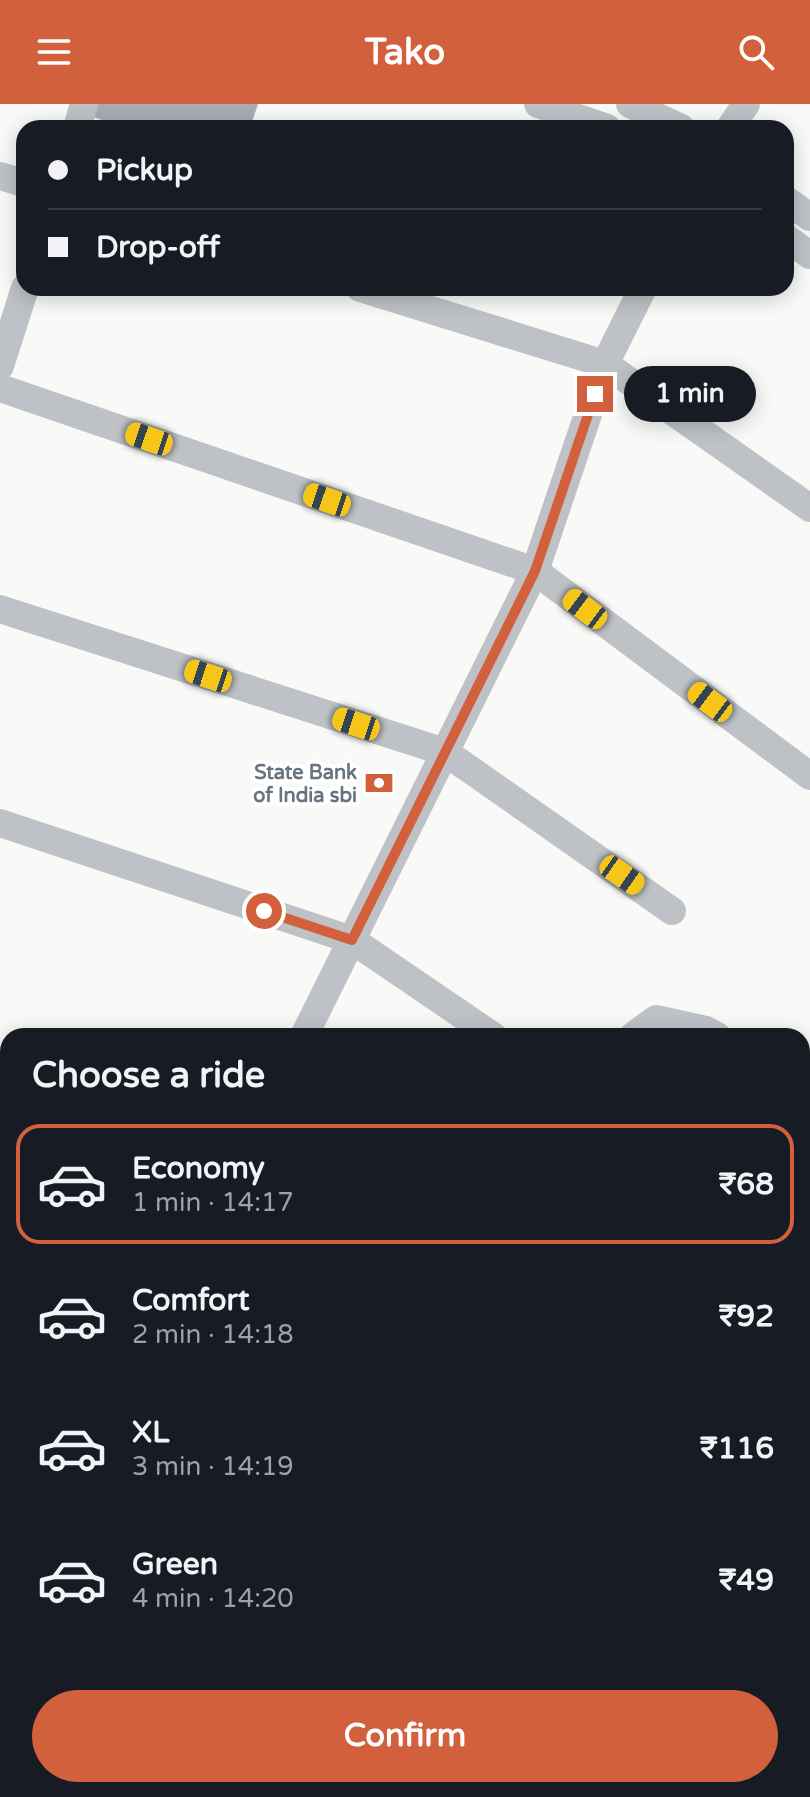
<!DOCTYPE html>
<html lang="en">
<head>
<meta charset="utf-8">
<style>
  body { margin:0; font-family:"Varela Round",sans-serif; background:#242831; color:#f1f3f6; height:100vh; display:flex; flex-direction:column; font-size:30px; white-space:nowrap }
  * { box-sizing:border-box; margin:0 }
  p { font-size:26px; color:#9ea1a6 }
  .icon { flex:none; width:44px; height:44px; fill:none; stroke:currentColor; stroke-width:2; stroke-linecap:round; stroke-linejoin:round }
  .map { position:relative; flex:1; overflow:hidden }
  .drawer { position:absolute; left:0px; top:924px; width:810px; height:770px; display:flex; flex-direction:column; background:#171b24; border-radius:24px 24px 0 0; box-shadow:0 4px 20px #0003 }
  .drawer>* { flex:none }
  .hud { position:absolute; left:16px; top:16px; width:778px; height:176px; border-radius:24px; box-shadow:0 4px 20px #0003; display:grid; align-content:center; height:176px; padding:0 32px; background:#171b24 }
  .end { position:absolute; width:36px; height:36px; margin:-18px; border:10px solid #d3603d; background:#fff; box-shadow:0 0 0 4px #fff }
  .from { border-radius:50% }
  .bubble { position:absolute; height:56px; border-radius:28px; background:#171b24; box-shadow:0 4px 20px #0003; font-size:26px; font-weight:700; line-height:56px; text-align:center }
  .car { position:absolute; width:24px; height:48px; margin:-24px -12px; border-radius:10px; box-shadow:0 0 6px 2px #0007; background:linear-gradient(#f5c518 24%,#345 0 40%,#f5c518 0 76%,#345 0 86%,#f5c518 0) }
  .hud b { display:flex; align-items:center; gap:28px; height:76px; font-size:30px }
  .hud b+b { border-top:2px solid #363941 }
  .hud i { width:20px; height:20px; background:#f1f3f6 }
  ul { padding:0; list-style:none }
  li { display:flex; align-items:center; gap:24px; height:120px; margin:0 16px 12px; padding:0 16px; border:4px solid transparent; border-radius:24px }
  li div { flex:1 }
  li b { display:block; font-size:30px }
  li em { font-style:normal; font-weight:700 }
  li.current { border-color:#d3603d }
  li>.icon { width:72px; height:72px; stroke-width:1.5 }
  h2 { padding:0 32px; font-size:36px; line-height:96px }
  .primary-button { display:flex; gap:16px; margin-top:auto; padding:16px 32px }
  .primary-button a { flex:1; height:92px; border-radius:48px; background:#d3603d; color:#fff; font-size:32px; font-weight:700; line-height:92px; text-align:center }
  header { display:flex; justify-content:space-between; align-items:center; height:104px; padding:0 32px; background:#d3603d; color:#fff; font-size:36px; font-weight:700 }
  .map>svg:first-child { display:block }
</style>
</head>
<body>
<header><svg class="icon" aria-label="menu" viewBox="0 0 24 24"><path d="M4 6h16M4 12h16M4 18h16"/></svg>Tako<svg class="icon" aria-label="search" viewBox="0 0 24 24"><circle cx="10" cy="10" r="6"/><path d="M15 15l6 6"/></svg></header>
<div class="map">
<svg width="810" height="1693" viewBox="0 0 810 1693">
  <rect width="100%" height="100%" fill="#f9f9f7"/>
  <!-- building -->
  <path fill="#a6aeb3" d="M71,0H258L250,24H126L69,5Z"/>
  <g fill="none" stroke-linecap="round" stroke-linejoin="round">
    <!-- minor -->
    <g stroke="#bec2c6" stroke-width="28">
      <path d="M538,0L607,24"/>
      <path d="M630,0L681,24"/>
      <path d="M77,24L84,0"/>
      <path d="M730,24L746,0"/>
      <path d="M0,72L24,79"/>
      <path d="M786,96L810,113"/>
      <path d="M786,134L810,151"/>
      <path d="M360,184L605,260L810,404"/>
      <path d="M0,262L25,184"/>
      <path d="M0,284L535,467L810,672"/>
      <path d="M0,505L445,648L672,807"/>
      <path d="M0,719L352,836L493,932"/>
      <path d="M304,932L535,467L605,260L643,184"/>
      <path d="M633,932L656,915L706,926L717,932"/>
      <path d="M0,957L8,963"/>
      <path d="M802,982L810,987"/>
      <path d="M802,1077L810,1076"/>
      <path d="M0,1115L8,1104"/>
      <path d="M802,1253L810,1258"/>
      <path d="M0,1264L8,1269"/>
      <path d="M802,1312L810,1315"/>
      <path d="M802,1677L810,1667"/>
      <path d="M226,1693L232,1686"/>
      <path d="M392,1693L398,1686"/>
    </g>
  </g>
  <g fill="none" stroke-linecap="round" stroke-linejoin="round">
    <!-- route -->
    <path stroke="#d3603d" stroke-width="10" d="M264,807L352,836L535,467L595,290"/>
  </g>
  <!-- icons -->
  <defs>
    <symbol id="bank-bare" viewBox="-9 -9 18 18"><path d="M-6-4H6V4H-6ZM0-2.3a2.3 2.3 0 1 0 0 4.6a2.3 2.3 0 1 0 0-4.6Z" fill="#d3603d" stroke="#fff" stroke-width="2.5" paint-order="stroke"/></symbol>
  </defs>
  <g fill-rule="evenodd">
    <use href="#bank-bare" x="359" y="659" width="40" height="40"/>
  </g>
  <g text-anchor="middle" stroke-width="8" stroke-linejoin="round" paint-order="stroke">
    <!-- poi labels -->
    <g font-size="20" font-weight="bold" fill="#66747f" stroke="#fff" text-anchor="end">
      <text x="357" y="675">State Bank<tspan x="357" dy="23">of India sbi</tspan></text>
    </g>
  </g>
</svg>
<i class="end from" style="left:264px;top:807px"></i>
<i class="end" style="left:595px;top:290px"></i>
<div class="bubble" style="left:624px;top:262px;width:132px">1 min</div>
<i class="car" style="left:149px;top:335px;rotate:289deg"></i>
<i class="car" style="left:327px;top:396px;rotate:289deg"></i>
<i class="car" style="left:585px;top:505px;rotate:307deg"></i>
<i class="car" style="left:208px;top:572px;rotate:288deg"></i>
<i class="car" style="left:710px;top:598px;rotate:307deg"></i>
<i class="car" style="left:356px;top:620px;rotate:288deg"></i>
<i class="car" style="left:622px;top:771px;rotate:125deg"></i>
<div class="hud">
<b><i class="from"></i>Pickup</b>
<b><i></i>Drop-off</b>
</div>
<section class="drawer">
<h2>Choose a ride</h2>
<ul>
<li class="current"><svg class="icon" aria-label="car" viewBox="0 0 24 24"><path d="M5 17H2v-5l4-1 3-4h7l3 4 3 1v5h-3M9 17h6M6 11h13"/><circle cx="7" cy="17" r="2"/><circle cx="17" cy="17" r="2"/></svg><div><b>Economy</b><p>1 min · 14:17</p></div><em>₹68</em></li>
<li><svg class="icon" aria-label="car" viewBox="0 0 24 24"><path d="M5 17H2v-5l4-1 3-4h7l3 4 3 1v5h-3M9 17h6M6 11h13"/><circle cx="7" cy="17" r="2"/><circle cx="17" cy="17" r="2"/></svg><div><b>Comfort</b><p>2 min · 14:18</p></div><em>₹92</em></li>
<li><svg class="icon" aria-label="car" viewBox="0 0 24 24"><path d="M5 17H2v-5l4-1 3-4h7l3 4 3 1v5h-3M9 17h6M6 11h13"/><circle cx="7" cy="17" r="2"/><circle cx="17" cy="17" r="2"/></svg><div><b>XL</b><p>3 min · 14:19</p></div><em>₹116</em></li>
<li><svg class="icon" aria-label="car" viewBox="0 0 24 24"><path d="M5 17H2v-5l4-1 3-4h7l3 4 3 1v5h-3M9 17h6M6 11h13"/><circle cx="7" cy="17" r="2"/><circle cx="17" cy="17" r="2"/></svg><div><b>Green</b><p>4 min · 14:20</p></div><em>₹49</em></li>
</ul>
<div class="primary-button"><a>Confirm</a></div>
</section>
</div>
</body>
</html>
